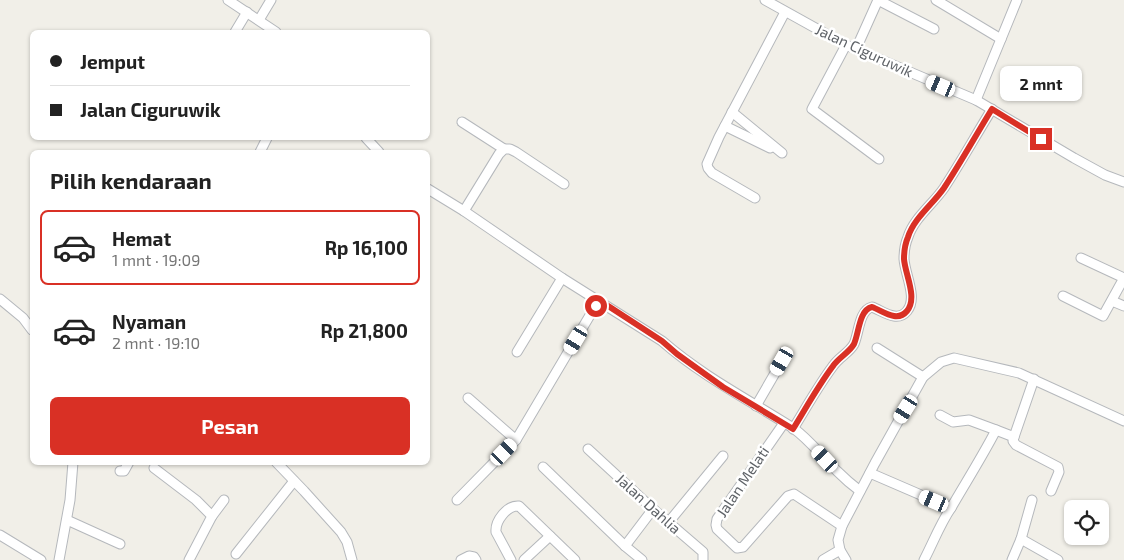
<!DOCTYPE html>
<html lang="id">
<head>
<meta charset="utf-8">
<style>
  body { margin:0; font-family:"Exo 2",sans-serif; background:#f6f6f6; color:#222; height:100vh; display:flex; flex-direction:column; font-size:19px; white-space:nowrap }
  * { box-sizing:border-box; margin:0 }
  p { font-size:16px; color:#767676 }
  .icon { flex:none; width:28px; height:28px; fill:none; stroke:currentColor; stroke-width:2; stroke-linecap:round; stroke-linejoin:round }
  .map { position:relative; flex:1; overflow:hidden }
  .sheet { position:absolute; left:30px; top:150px; width:400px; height:315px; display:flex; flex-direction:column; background:#fff; border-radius:8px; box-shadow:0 1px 4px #0004 }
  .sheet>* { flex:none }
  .guide { position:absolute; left:30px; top:30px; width:400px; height:110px; border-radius:8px; box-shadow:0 1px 4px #0004; display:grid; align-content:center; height:110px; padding:0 20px; background:#fff }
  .controls { position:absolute; left:1064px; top:500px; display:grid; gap:10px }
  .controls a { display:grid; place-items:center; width:45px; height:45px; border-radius:8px; background:#fff; box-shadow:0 1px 4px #0004; font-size:25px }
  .end { position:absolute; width:22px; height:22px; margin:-11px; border:6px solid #d93025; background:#fff; box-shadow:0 0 0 2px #fff }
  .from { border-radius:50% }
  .bubble { position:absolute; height:35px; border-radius:8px; background:#fff; box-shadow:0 1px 4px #0004; font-size:16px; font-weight:700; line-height:35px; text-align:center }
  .car { position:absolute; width:15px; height:30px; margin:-15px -8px; border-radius:6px; box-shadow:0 0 4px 1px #0007; background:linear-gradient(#fff 24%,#345 0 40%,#fff 0 76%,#345 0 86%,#fff 0) }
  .guide b { display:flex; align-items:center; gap:18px; height:48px; font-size:19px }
  .guide b+b { border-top:1px solid #e0e0e0 }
  .guide i { width:12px; height:12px; background:#222 }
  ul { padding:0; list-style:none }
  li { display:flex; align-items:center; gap:15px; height:75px; margin:0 10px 8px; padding:0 10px; border:2px solid transparent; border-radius:8px }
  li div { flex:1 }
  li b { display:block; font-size:19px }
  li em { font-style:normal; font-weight:700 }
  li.current { border-color:#d93025 }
  li>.icon { width:45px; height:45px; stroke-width:1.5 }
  h2 { padding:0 20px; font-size:22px; line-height:60px }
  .primary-button { display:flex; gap:10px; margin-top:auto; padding:10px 20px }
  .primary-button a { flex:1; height:58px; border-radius:8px; background:#d93025; color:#fff; font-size:20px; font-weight:700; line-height:58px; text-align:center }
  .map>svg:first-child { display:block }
</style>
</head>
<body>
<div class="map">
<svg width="1124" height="560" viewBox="0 0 1124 560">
  <rect width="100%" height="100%" fill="#f1efe8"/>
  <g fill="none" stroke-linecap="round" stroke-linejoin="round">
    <defs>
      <g id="minor">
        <path d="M228,0L276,32"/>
        <path d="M765,0L846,45L976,100L1074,158L1105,175L1124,182"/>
        <path d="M936,0L1001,39"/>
        <path d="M259,20L271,0"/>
        <path d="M235,32L247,12"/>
        <path d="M846,45L812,109L879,159"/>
        <path d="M856,49L878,0L934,29"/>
        <path d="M976,100L1017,0"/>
        <path d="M732,112L782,153"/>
        <path d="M462,122L504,149"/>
        <path d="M725,126L770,148"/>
        <path d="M366,138L379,152"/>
        <path d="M260,152L267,138"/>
        <path d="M428,189L464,211L562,278L662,341C702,376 749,400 793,428C810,440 822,457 837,471C844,478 852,485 860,491"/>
        <path d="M755,198L712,173L708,168L707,164L719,137L785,12"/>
        <path d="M464,211L499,154L504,149H510L516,152L564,184"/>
        <path d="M1081,258L1124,278"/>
        <path d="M1063,296L1103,316L1124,278"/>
        <path d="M0,299L23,318L32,330"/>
        <path d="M1112,301L1124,306"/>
        <path d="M877,348L923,377"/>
        <path d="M517,352L562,278"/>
        <path d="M468,398L516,440"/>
        <path d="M756,406L782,361"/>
        <path d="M940,415L953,422L969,420L996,430"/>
        <path d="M784,423L717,519L716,525L717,529L737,548L743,547L788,496L794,494L842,526"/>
        <path d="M793,429C806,408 818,386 833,366C839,357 849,353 854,344C859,333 859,310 872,307C883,311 897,323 907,311C918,298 905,275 904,259C904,252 905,244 908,237C914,218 933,204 944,188C961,162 976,135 992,109"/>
        <path d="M1014,437L1013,441L1016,445L1058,467L1059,472L1051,491"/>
        <path d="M588,449L653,509L703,552V560"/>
        <path d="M276,462L304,491L341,532L347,542L352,560"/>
        <path d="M543,467L625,546L642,560"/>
        <path d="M154,468L196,500L212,516L189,560"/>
        <path d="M120,471H124L129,462"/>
        <path d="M870,473L951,508"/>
        <path d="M457,500L516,440L599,300"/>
        <path d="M212,516L224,500"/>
        <path d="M67,520L120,544"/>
        <path d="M668,523L723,456"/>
        <path d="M0,535L41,560"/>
        <path d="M1021,539L1058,560"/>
        <path d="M625,546L653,509"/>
        <path d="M236,554L294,481"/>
        <path d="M59,560L70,500L73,462"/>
        <path d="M461,560L469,556L474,557L476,560"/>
        <path d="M511,560L496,532C495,521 507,505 519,506L575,560"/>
        <path d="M524,560L550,536"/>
        <path d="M823,560L840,550"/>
        <path d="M846,560L840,550L838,540L842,526L875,463L923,377L941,362L954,358L1019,373L1124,421"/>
        <path d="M924,560C933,543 940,524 951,508C966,482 982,457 996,430L1014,437L1034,379"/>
        <path d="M1012,560L1021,539L1032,500"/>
      </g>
    </defs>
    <!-- minor casing -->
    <use href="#minor" stroke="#b5b8bc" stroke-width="11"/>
    <!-- minor -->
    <use href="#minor" stroke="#fff" stroke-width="9"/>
  </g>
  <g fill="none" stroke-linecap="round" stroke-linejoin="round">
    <!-- route -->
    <path stroke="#d93025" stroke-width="6" d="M596,306L599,300L662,341L677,354L723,387L793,429C806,408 818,386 833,366C839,357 849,353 854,344C859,333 859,310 872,307C883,311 897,323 907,311C918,298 905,274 904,259C904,252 905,244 908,237C914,218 933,204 944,188C961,162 976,135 992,109L1041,139"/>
  </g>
  <g text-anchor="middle" stroke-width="5" stroke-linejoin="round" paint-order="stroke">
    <!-- street labels -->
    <g font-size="15" fill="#5f6368" stroke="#fff">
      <text transform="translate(864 51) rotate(25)" y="5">Jalan Ciguruwik</text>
      <text transform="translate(743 482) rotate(-56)" y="5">Jalan Melati</text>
      <text transform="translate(648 504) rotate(42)" y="5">Jalan Dahlia</text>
    </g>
  </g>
</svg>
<div class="controls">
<a><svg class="icon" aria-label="locate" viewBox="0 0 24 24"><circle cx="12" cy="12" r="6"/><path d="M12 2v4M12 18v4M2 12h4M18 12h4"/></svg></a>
</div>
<i class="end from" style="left:596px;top:306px"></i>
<i class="end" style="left:1041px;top:139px"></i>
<div class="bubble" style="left:1000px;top:66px;width:82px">2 mnt</div>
<i class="car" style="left:941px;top:86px;rotate:293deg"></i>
<i class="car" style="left:576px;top:340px;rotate:211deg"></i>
<i class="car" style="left:782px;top:361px;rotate:210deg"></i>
<i class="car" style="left:906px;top:409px;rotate:212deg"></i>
<i class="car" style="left:504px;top:452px;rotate:44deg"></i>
<i class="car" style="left:825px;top:459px;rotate:317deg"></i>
<i class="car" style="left:934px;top:501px;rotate:293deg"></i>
<div class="guide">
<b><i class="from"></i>Jemput</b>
<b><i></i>Jalan Ciguruwik</b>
</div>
<section class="sheet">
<h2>Pilih kendaraan</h2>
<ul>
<li class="current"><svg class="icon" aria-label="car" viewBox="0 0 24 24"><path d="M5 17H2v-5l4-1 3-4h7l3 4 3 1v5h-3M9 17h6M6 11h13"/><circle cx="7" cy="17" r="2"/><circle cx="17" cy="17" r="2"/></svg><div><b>Hemat</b><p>1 mnt · 19:09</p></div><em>Rp 16,100</em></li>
<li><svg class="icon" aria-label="car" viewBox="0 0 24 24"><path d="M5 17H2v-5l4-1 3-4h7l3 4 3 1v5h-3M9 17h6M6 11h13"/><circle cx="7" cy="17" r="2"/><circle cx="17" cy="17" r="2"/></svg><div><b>Nyaman</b><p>2 mnt · 19:10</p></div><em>Rp 21,800</em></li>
</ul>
<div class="primary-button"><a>Pesan</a></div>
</section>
</div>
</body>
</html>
